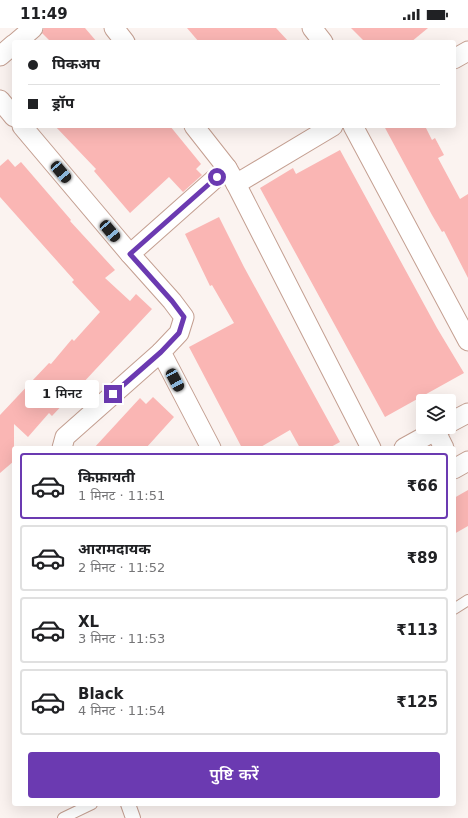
<!DOCTYPE html>
<html lang="hi">
<head>
<meta charset="utf-8">
<style>
  body { margin:0; font-family:"DejaVu Sans","Noto Sans Devanagari",sans-serif; background:#f6f6f6; color:#202124; height:100vh; display:flex; flex-direction:column; font-size:15px; white-space:nowrap }
  * { box-sizing:border-box; margin:0 }
  p { font-size:13px; color:#757577 }
  .icon { flex:none; width:22px; height:22px; fill:none; stroke:currentColor; stroke-width:2; stroke-linecap:round; stroke-linejoin:round }
  .map { position:relative; flex:1; overflow:hidden }
  .panel { position:absolute; left:12px; top:418px; width:444px; height:360px; display:flex; flex-direction:column; background:#fff; border-radius:4px; box-shadow:0 4px 16px #0002 }
  .panel>* { flex:none }
  .top-card { position:absolute; left:12px; top:12px; width:444px; height:88px; border-radius:4px; box-shadow:0 4px 16px #0002; display:grid; align-content:center; height:88px; padding:0 16px; background:#fff }
  .fabs { position:absolute; left:416px; top:366px; display:grid; gap:8px }
  .fabs a { display:grid; place-items:center; width:40px; height:40px; border-radius:4px; background:#fff; box-shadow:0 4px 16px #0002; font-size:20px }
  .end { position:absolute; width:18px; height:18px; margin:-9px; border:5px solid #6b3ab1; background:#fff; box-shadow:0 0 0 2px #fff }
  .from { border-radius:50% }
  .bubble { position:absolute; height:28px; border-radius:4px; background:#fff; box-shadow:0 4px 16px #0002; font-size:13px; font-weight:600; line-height:28px; text-align:center }
  .car { position:absolute; width:12px; height:24px; margin:-12px -6px; border-radius:5px; box-shadow:0 0 3px 1px #0007; background:linear-gradient(#222 24%,#8ab4d8 0 40%,#222 0 76%,#8ab4d8 0 86%,#222 0) }
  .top-card b { display:flex; align-items:center; gap:14px; height:38px; font-size:15px }
  .top-card b+b { border-top:1px solid #e0e0e0 }
  .top-card i { width:10px; height:10px; background:#202124 }
  ul { padding:7px 0 0; list-style:none }
  li { display:flex; align-items:center; gap:12px; height:66px; margin:0 8px 6px; padding:0 8px; border:2px solid #e0e0e0; border-radius:4px }
  li div { flex:1 }
  li b { display:block; font-size:15px }
  li em { font-style:normal; font-weight:600 }
  li.on { border-color:#6b3ab1 }
  li>.icon { width:36px; height:36px; stroke-width:1.5 }
  .action { display:flex; gap:8px; margin-top:auto; padding:8px 16px }
  .action a { flex:1; height:46px; border-radius:4px; background:#6b3ab1; color:#fff; font-size:16px; font-weight:600; line-height:46px; text-align:center }
  .status { display:flex; justify-content:space-between; align-items:center; height:28px; padding:0 20px; background:#fff; direction:ltr }
  .status svg { height:11px; fill:currentColor }
  .map>svg:first-child { display:block }
</style>
</head>
<body>
<div class="status"><b>11:49</b><svg viewBox="0 0 49 12"><path d="M0 12V9h3v3zM5 12V6h3v6zM10 12V3h3v9zM15 12V0h3v12zM26 1h20v11H26zM47 4h2v5h-2z"/></svg></div>
<div class="map">
<svg width="468" height="790" viewBox="0 0 468 790">
  <rect width="100%" height="100%" fill="#fbf3f0"/>
  <!-- building -->
  <g fill="#fab6b4">
    <path d="M44,0H85L97,14H51L42,5Z"/>
    <path d="M187,0H276L289,14H199Z"/>
    <path d="M351,0H428L411,14H365Z"/>
    <path d="M55,98H170L201,136L196,141L202,147L183,164L169,149L130,185L94,143L96,141Z"/>
    <path d="M384,98H425L432,112L435,110L444,127L438,130L460,171L468,166V250L444,203L442,204L432,187Z"/>
    <path d="M340,122L437,300L464,345L385,389L260,160L293,140L296,146Z"/>
    <path d="M8,131L15,139L21,134L71,192L70,193L115,242L105,250L130,273L136,266L152,281L52,388L49,385L28,409L14,396V433L0,445V387L49,335L51,336L72,311L74,313L100,284L72,254L74,252L0,169V138Z"/>
    <path d="M219,189L244,239L340,414L329,420H300L290,402L259,420H242L189,319L234,295L212,257L210,258L185,206Z"/>
    <path d="M153,369L174,389L146,420H94L140,370L146,376Z"/>
    <path d="M468,462V498L454,506V470Z"/>
  </g>
  <g fill="none" stroke-linecap="round" stroke-linejoin="round">
    <defs>
      <g id="service">
        <path d="M454,581L468,572"/>
        <path d="M63,790L92,776"/>
      </g>
      <path id="pedestrian" d="M128,776L133,790"/>
      <g id="minor">
        <path d="M114,0L125,14"/>
        <path d="M312,0L323,14"/>
        <path d="M17,14L33,0"/>
        <path d="M0,28L14,16"/>
        <path d="M454,31L468,23"/>
        <path d="M0,72L14,89"/>
        <path d="M22,98L130,226"/>
        <path d="M194,98L227,140L236,156L333,98"/>
        <path d="M353,98L468,313"/>
        <path d="M236,156L371,420"/>
        <path d="M449,395L468,385"/>
        <path d="M435,402L444,420"/>
        <path d="M62,420L65,409L161,324"/>
        <path d="M211,420L161,324L179,305L184,289L172,273L130,226L227,140"/>
        <path d="M404,420L442,399"/>
        <path d="M454,441L468,433"/>
      </g>
    </defs>
    <!-- service casing -->
    <use href="#service" stroke="#c49f91" stroke-width="12"/>
    <!-- pedestrian casing -->
    <use href="#pedestrian" stroke="#c49f91" stroke-width="16"/>
    <!-- minor casing -->
    <use href="#minor" stroke="#c49f91" stroke-width="21"/>
    <!-- service -->
    <use href="#service" stroke="#fff" stroke-width="10"/>
    <!-- pedestrian -->
    <use href="#pedestrian" stroke="#fff" stroke-width="14"/>
    <!-- minor -->
    <use href="#minor" stroke="#fff" stroke-width="19"/>
  </g>
  <g fill="none" stroke-linecap="round" stroke-linejoin="round">
    <!-- route -->
    <path stroke="#6b3ab1" stroke-width="5" d="M113,366L161,324L179,305L184,289L172,273L130,226L217,149"/>
  </g>
</svg>
<div class="fabs">
<a><svg class="icon" aria-label="layers" viewBox="0 0 24 24"><path d="M12 4l9 5-9 5-9-5zM3 14l9 5 9-5"/></svg></a>
</div>
<i class="end from" style="left:217px;top:149px"></i>
<i class="end" style="left:113px;top:366px"></i>
<div class="bubble" style="left:25px;top:352px;width:74px">1 मिनट</div>
<i class="car" style="left:61px;top:144px;rotate:140deg"></i>
<i class="car" style="left:110px;top:203px;rotate:140deg"></i>
<i class="car" style="left:175px;top:352px;rotate:152deg"></i>
<div class="top-card">
<b><i class="from"></i>पिकअप</b>
<b><i></i>ड्रॉप</b>
</div>
<section class="panel">
<ul>
<li class="on"><svg class="icon" aria-label="car" viewBox="0 0 24 24"><path d="M5 17H2v-5l4-1 3-4h7l3 4 3 1v5h-3M9 17h6M6 11h13"/><circle cx="7" cy="17" r="2"/><circle cx="17" cy="17" r="2"/></svg><div><b>किफ़ायती</b><p>1 मिनट · 11:51</p></div><em>₹66</em></li>
<li><svg class="icon" aria-label="car" viewBox="0 0 24 24"><path d="M5 17H2v-5l4-1 3-4h7l3 4 3 1v5h-3M9 17h6M6 11h13"/><circle cx="7" cy="17" r="2"/><circle cx="17" cy="17" r="2"/></svg><div><b>आरामदायक</b><p>2 मिनट · 11:52</p></div><em>₹89</em></li>
<li><svg class="icon" aria-label="car" viewBox="0 0 24 24"><path d="M5 17H2v-5l4-1 3-4h7l3 4 3 1v5h-3M9 17h6M6 11h13"/><circle cx="7" cy="17" r="2"/><circle cx="17" cy="17" r="2"/></svg><div><b>XL</b><p>3 मिनट · 11:53</p></div><em>₹113</em></li>
<li><svg class="icon" aria-label="car" viewBox="0 0 24 24"><path d="M5 17H2v-5l4-1 3-4h7l3 4 3 1v5h-3M9 17h6M6 11h13"/><circle cx="7" cy="17" r="2"/><circle cx="17" cy="17" r="2"/></svg><div><b>Black</b><p>4 मिनट · 11:54</p></div><em>₹125</em></li>
</ul>
<div class="action"><a>पुष्टि करें</a></div>
</section>
</div>
</body>
</html>
